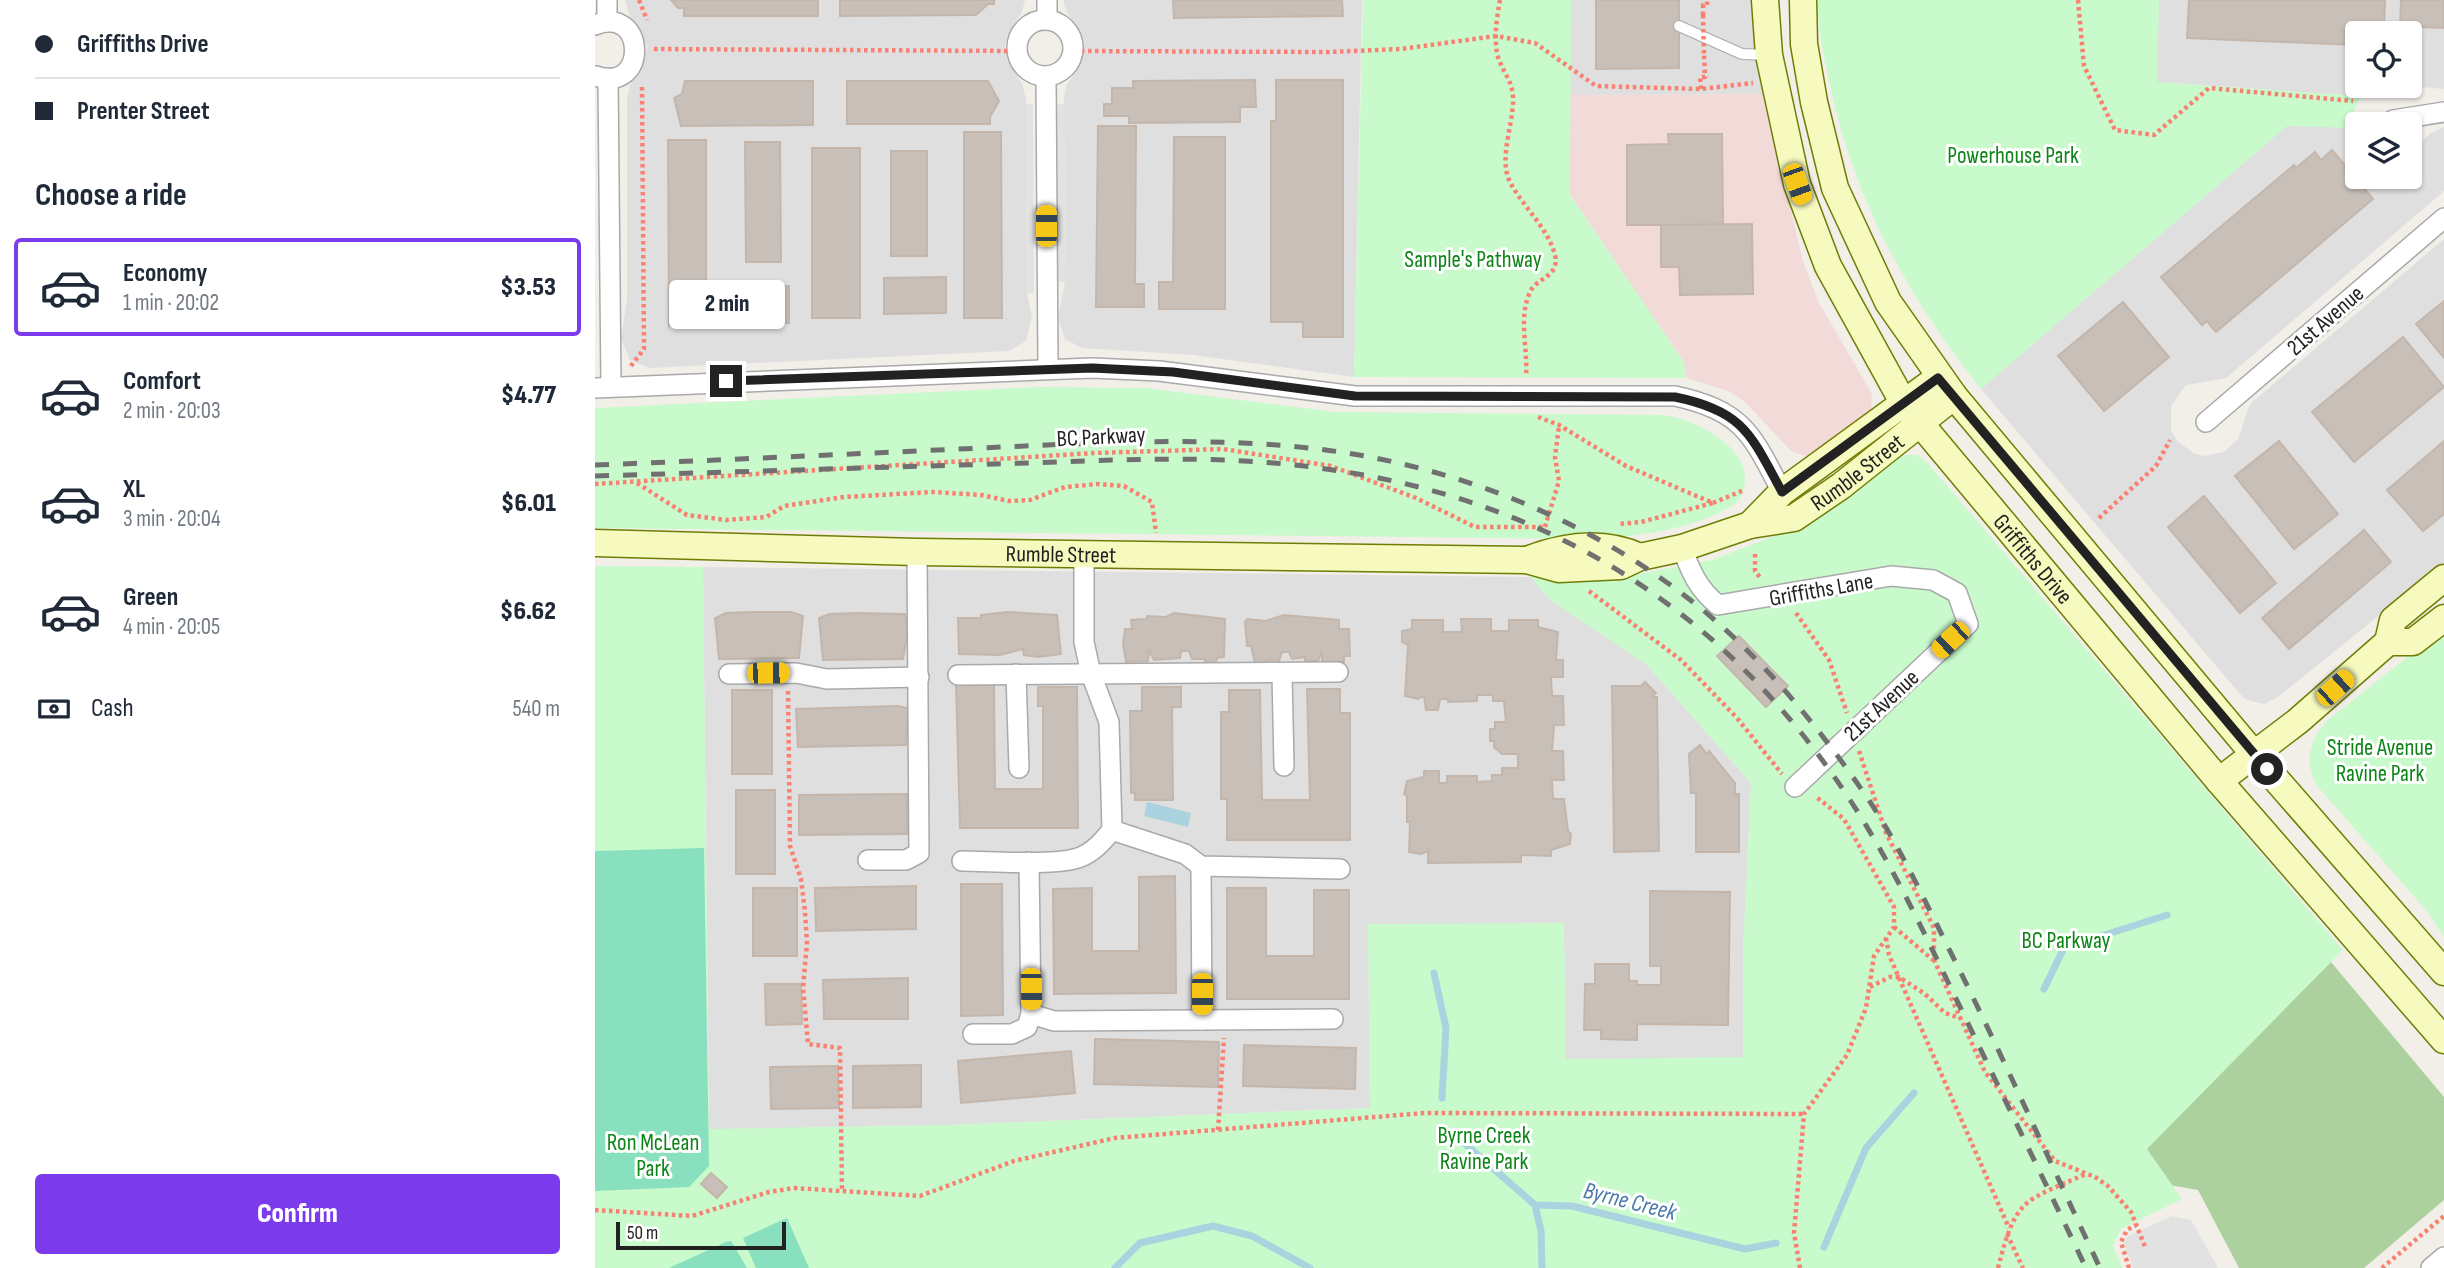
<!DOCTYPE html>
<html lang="en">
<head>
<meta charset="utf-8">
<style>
  body { margin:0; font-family:"Sofia Sans Condensed",sans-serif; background:#f2f2f3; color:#1f2937; height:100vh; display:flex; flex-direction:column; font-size:26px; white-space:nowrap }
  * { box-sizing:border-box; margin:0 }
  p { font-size:23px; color:#747a83 }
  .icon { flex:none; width:38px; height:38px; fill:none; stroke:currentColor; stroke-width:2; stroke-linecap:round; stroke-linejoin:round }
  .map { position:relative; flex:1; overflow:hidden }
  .drawer { display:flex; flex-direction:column; background:#fff; width:595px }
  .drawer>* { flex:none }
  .banner { display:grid; align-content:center; height:154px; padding:0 35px; background:#fff }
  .controls { position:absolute; left:1750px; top:21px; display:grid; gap:14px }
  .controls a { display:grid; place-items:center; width:77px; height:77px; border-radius:7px; background:#fff; box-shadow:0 2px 5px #0004; font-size:35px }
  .scale { position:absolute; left:21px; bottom:18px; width:170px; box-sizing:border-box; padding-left:7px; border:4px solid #222; border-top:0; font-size:19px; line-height:24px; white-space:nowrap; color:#222; -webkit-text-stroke:5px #fff; paint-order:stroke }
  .end { position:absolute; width:32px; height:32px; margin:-16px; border:9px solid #222; background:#fff; box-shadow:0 0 0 4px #fff }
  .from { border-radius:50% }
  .bubble { position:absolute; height:49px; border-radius:7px; background:#fff; box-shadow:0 2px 5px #0004; font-size:23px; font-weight:800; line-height:49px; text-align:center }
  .car { position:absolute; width:21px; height:42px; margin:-21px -10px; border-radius:9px; box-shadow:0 0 5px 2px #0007; background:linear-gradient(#f5c518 24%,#345 0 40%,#f5c518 0 76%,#345 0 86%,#f5c518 0) }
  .banner b { display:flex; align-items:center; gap:24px; height:66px; font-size:26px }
  .banner b+b { border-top:2px solid #e0e1e3 }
  .banner i { width:18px; height:18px; background:#1f2937 }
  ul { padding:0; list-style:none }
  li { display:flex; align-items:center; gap:21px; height:98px; margin:0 14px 10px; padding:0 21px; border:4px solid transparent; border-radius:7px }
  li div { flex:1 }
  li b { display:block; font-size:26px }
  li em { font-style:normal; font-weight:800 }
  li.selected { border-color:#7c3aed }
  li>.icon { width:63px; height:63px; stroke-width:1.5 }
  h2 { padding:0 35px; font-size:32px; line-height:84px }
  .pay { display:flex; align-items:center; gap:18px; height:77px; padding:0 35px; font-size:26px }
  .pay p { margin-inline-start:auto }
  .primary-button { display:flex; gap:14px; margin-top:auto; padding:14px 35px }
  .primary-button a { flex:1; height:80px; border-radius:7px; background:#7c3aed; color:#fff; font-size:28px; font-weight:800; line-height:80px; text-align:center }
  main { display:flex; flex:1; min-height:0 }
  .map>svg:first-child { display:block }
</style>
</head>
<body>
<main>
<section class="drawer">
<div class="banner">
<b><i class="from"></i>Griffiths Drive</b>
<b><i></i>Prenter Street</b>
</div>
<h2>Choose a ride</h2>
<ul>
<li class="selected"><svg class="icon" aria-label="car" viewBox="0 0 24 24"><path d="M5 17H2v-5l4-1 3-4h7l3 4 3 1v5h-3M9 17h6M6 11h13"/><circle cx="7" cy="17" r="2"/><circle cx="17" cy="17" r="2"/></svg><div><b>Economy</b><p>1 min · 20:02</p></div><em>$3.53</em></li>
<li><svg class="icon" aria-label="car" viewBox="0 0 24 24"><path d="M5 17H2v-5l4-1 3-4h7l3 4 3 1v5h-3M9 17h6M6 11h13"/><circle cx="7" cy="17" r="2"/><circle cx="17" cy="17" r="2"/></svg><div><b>Comfort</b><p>2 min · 20:03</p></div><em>$4.77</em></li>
<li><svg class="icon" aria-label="car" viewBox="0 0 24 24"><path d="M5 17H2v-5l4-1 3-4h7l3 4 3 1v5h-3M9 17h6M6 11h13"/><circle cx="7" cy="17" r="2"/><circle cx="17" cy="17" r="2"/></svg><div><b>XL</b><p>3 min · 20:04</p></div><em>$6.01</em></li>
<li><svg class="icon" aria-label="car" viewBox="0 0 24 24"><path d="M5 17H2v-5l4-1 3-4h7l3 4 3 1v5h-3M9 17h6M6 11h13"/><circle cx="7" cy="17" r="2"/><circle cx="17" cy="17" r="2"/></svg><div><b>Green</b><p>4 min · 20:05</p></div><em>$6.62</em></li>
</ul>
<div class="pay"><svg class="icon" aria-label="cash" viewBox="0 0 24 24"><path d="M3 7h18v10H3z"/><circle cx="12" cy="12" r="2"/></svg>Cash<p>540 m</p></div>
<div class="primary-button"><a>Confirm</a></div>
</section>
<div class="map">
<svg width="1849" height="1268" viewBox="0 0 1849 1268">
  <rect width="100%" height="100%" fill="#f2efe9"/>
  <!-- residential -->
  <g fill="#e0dfdf">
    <path d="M30,0H430L427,12L415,31L410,47L413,62L427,83L431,100L432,293L437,317L431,341L414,351L54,368L35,360L26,339L32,299V100L35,85L48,66L52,46L35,17Z"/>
    <path d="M468,0H767L759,377L598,355L487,348L470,339L463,318L470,282L469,98L471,86L482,70L488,51L485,33L472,13Z"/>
    <path d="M976,0H1157L1158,30L1168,94L975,95Z"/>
    <path d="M1564,0H1849V89L1814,86L1815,33H1762V86H1776L1765,96L1561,82Z"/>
    <path d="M1692,125L1760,128L1762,177H1815V152L1836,133L1849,127V191L1631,378L1591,385L1576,406V430L1582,441L1600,454L1610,456L1629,452L1643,439L1655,404L1849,239V563L1683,697L1669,704L1652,700L1645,694L1386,389Z"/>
    <path d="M108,567L936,577L954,599L1051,664L1156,783L1148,953V1057L971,1060L773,924L775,1108L354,1125L114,1130Z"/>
  </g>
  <!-- commercial -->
  <path fill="#f2dad9" d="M1168,94L1208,261L1223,301L1277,394L1276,412L1213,457L1196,451L1149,401L1133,391L1091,378L1089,362L975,195V95Z"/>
  <!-- forest -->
  <path fill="#add19e" d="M1444,613L1849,1097V1200L1769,1268H1644L1603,1190L1540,1179Z"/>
  <!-- park -->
  <g fill="#c8facc">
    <path d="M768,0H976L975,195L1089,362L1091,378L759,377Z"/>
    <path d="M1222,0H1564L1562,82L1765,96L1759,111L1760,128L1692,126L1386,389C1313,297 1259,200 1235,85C1229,57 1223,28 1222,0Z"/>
    <path d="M444,387L550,388L741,412L1069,415C1101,420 1159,448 1149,488C1147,496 1145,501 1138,505C1096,531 1038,537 990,539L0,528V408Z"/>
    <path d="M1308,455H1321L1330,460L1748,950L1552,1149L1587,1199L1526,1229L1518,1246L1527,1268H0V566L108,567L114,1129L355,1125L775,1108L773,924L969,923L971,1059L1148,1057V953L1156,783L1051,664L954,599L936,577H1028L1117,560L1187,533Z"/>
    <path d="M1849,628V937L1831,910L1724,788C1707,763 1714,741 1733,720Z"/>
  </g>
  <!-- pitch -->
  <g fill="#88e0be">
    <path d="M109,848L114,1166L94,1187L0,1191V851Z"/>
    <path d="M192,1218L214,1268H161L148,1238Z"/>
    <path d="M136,1241L152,1268H74L131,1242Z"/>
  </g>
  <!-- parking -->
  <g fill="#e2e2e2">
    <path d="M431,104H438L439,293H432Z"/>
    <path d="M462,104H469L470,282H463Z"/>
    <path d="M1577,1216L1596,1220L1623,1268H1538L1529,1243L1533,1236Z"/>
  </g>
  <!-- water -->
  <path fill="#aad3df" d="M552,802L596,813L593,827L549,816Z"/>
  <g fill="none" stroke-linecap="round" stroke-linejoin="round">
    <!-- stream -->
    <g stroke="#aad3df" stroke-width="7">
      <path d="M839,973L851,1028L847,1098"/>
      <path d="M1449,989L1469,948L1572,915"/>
      <path d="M860,1135L940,1205"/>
      <path d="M1229,1247L1271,1148L1319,1093"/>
      <path d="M520,1268L545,1243L618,1226L657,1236L715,1268"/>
      <path d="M947,1268L946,1231L940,1205L977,1206L1150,1249L1181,1243"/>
    </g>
  </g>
  <!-- building -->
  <g fill="#c7bfb8" stroke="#c4b6ab" stroke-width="2">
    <path d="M76,0H223V16H89V8H83Z"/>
    <path d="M245,0H399V4H393L381,15L245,16Z"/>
    <path d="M578,0H747L748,16L579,18Z"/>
    <path d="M1001,0H1084V68L1001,69Z"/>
    <path d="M1594,0H1790L1789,33H1762V45L1592,38Z"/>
    <path d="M1806,0H1849V28L1805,26Z"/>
    <path d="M660,80L661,107H645V122L534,123V116H509V104H517V88H538V81Z"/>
    <path d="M681,80H748V337H708V322H676V121H681Z"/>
    <path d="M90,81H218V125L86,126L79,98L87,94Z"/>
    <path d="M252,81H393L404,101L395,117V124H252Z"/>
    <path d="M503,126H541L540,284H549V307H501Z"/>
    <path d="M369,132H406L407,318H369Z"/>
    <path d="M1073,134H1127L1128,225H1032V145L1074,144Z"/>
    <path d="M579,137H630V309H564V282H578Z"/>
    <path d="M73,140H111V326H74Z"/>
    <path d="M150,142H185L186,262H151Z"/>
    <rect x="217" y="148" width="48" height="170"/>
    <path d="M1737,150L1778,199L1621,332L1612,321L1607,325L1566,277L1699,165L1701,168L1720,152L1726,160Z"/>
    <rect x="296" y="151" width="36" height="105"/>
    <path d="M1157,224L1158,294L1085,295L1084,267H1066V225Z"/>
    <path d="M351,277V313L289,314V278Z"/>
    <path d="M132,286H194V323L132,322Z"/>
    <path d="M1849,301V358L1821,324Z"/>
    <path d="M1528,302L1574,357L1509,411L1463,356Z"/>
    <path d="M1808,337L1849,387L1759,462L1717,412Z"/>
    <path d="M1684,441L1743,514L1699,549L1640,476Z"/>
    <path d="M1849,441V514L1828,531L1792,490Z"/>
    <path d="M1609,496L1681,583L1645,613L1573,527Z"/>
    <path d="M1769,530L1796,562L1694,649L1667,618Z"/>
    <path d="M156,612H196L208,616L204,658L124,659L120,618L131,613Z"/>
    <path d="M413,612L462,615L466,654L444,657L429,655L428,649L405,655L364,654L363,618H386V615Z"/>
    <path d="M261,613L310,614L313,631L308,659L228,660L224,618L235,614Z"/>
    <path d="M579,613L630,619L629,657L622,658L621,662H610V659H597L594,651H586L585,658L559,660L554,651L553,661L531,662L528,644L530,629H537L536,620L552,619V616L571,617Z"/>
    <path d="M689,615L744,620V629H754L755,656H749V662H727V651L723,661H710V657L697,659L694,652H687L684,661L671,660L670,663H660L656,646H652L650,622L652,619L671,621Z"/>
    <path d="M866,619H896V631H914V620H943V627L963,632L961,660H968V677H956L957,696H968L969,725H959L957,751H968L969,780H957L958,799H969L973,831L976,834L975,844L956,850V856L926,855V862L833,863V851L826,854L814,852L815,822H812V796L809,794L812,781L829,777V771H844V783H852V776H882V782L897,781V775H907V768H923V754H907L899,747V741H895V729H900V722H911L909,701H898V695H882V701L853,702V699H845L843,710H831L829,696L823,699L810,696L813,645L807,642V631L817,629V620H848V632H867Z"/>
    <path d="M1144,636L1193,686L1171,707L1122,656Z"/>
    <path d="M1050,682L1061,693L1057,697H1062L1064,851L1019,852L1017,686H1046Z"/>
    <path d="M361,684H399L400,789H448V706H443V687H482L483,828H365Z"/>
    <path d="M547,687H586V707H577L578,800H540V793H536L535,711H547Z"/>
    <path d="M712,689H745V713H755V840H632V799H626V712H634V690H665L667,800H715Z"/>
    <rect x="137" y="690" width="40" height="84"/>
    <path d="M302,706L313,708L311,745L203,747L201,709Z"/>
    <path d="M1105,745L1112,754L1114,751L1140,783V794H1144V852H1101V793H1096L1094,754Z"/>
    <rect x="141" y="790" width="39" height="84"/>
    <path d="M312,794V834L204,835V795Z"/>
    <path d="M580,876L581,993L459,994L458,889L497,888V951H544V877Z"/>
    <path d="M366,884H407L408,1015L366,1016Z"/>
    <path d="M321,886V929L221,931L220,888Z"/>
    <rect x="158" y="888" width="44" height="68"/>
    <path d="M632,888H671V956H719V890H754V999H632Z"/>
    <path d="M1055,891L1135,892L1133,1025L1042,1024V1040L1006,1039V1030H989L990,984H1000V964H1034V981H1042V985H1066V966H1055Z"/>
    <path d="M313,978V1019H229L228,980Z"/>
    <path d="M170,984H206L207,1024L171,1025Z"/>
    <path d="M500,1039L624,1042L623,1087L499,1084Z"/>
    <path d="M649,1045L761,1048L760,1089L648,1086Z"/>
    <path d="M476,1051L480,1093L366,1103L363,1061Z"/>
    <path d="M326,1065V1107L258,1108V1066Z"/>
    <path d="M243,1066L244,1108L176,1109L175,1067Z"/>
    <path d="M116,1173L132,1187L122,1198L106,1184Z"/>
  </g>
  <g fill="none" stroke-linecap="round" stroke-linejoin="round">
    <defs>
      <path id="lane" d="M1084,26L1147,54L1174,55"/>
      <g id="street">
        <path d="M12,0V22"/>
        <path d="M452,0V20"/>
        <circle cx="450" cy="48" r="28"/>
        <path d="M0,25C51,4 54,94 1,76"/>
        <path d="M451,77L453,368"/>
        <path d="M13,78L16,387"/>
        <path d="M1798,120L1849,112"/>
        <path d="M0,388L497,368L564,371L760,396H1080C1149,411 1157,435 1187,492"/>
        <path d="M1611,422L1849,218"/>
        <path d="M1087,548C1096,572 1103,589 1123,605L1296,576L1338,580L1362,593L1373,624L1200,787"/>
        <path d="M489,553V642L496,674L514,722L517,830"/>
        <path d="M134,674L201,673L232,679L324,677"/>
        <path d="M421,674L424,768"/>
        <path d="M687,674L689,766"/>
        <path d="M363,675L743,672"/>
        <path d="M273,860H311L324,853L322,552"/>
        <path d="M367,861C395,861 458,866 483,858C498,853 508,841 517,830L590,854L606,866L745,869"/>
        <path d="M434,862L436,1014"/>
        <path d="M606,866L607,1020"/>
        <path d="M378,1034H417L432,1027L436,1014L459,1021L738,1019"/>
        <path d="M1836,1268L1849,1257"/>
      </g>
      <g id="secondary">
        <path id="s1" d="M1170,0L1174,55L1202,184L1233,266L1309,404L1624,781L1849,1040"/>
        <path d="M1208,0L1209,44L1219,102L1240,188L1293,302L1359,396L1658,753L1849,972"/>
        <path d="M1155,525L1187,492L1343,378"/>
        <path id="s2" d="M0,543L322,552L932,560L964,569L1026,566L1045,557L1087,548L1155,525L1199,518L1246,486L1359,396"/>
        <path d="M932,560C968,546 1008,540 1045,557"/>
        <path d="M1793,642H1818L1849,618"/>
        <path d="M1624,781L1703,721L1793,642L1798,620L1849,578"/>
      </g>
    </defs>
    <!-- lane casing -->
    <use href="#lane" stroke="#a9a9a9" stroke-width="12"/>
    <!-- street casing -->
    <use href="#street" stroke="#a9a9a9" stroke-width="22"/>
    <!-- secondary casing -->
    <use href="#secondary" stroke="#707d05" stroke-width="29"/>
    <!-- path -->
    <g stroke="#fa8072" stroke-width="4.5" stroke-dasharray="3.5 3.5" stroke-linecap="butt">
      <path d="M44,0L52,20"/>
      <path d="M905,0C902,17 899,36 902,53C905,69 918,80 918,98C919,124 903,158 915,182C928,207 953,228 960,255C965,277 942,277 935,292C923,318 933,348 931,376"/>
      <path d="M1483,0L1489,66L1520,130L1559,135L1614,88L1758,101"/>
      <path d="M1108,15V5H1112V0"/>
      <path d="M59,49L422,51"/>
      <path d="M479,51L734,52L806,49L901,36L940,43L1001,86L1106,89L1158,83"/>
      <path d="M1106,89L1105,77H1110L1109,55"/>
      <path d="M36,366L49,349L47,86"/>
      <path d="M943,417L964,425L1031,466L1118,503L1046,522L1024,524"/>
      <path d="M42,483L92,515L131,520L171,517L189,506L249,497L338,492L386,495L414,501L435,500L470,487L503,484L529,486L557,502L561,533"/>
      <path d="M0,484L499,453L628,449L736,466L821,498L880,527H950"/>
      <path d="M1118,503L1149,490"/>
      <path d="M1504,518L1561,466L1575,440"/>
      <path d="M950,527L964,481L960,457L964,426"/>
      <path d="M1160,554V571L1166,579"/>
      <path d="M994,591L1086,660L1142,718L1187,774"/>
      <path d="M1201,613L1234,660L1252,713"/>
      <path d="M193,691L195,846L206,879L210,912L212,943L208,987L213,1044L245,1048L247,1192"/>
      <path d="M1264,751L1291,833L1339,928V960L1390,1072L1460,1161L1500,1177L1513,1186L1536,1212L1551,1249"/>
      <path d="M1299,927L1338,960"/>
      <path d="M1291,938L1294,955L1414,1228"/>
      <path d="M1275,987L1295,977H1304L1330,994L1350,1013L1365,1018"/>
      <path d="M623,1130L629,1038"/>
      <path d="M0,1210L97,1216L174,1192L199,1188L325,1196L419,1161L520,1138L830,1113L1209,1114"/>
      <path d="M1412,1234L1428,1268"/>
      <path d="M1205,1268L1199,1233L1209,1114L1252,1055L1271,1008L1279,956L1299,927V907L1249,819L1220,796"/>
      <path d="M1403,1268C1421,1198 1427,1202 1491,1174"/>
      <path d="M1534,1268L1526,1242L1532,1230L1541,1225"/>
      <path d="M1787,1268L1849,1216"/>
    </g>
    <!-- lane -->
    <use href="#lane" stroke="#fff" stroke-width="10"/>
    <!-- street -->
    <use href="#street" stroke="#fff" stroke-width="19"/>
    <!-- secondary -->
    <use href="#secondary" stroke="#f7fabf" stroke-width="26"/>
    <!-- rail -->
    <g stroke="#707070" stroke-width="5" stroke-dasharray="14 14" stroke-linecap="butt">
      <path d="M0,465C129,460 257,454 386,448C498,443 611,436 723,449C859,465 996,520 1103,606C1166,657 1223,726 1269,793C1302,841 1326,893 1352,945C1406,1052 1454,1160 1505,1268"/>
      <path d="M0,476C134,472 267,468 400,464C508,461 617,453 724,468C952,498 1129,608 1255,800C1299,867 1332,939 1367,1011C1408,1096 1450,1182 1491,1268"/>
    </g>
    <!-- path-bridge -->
    <path stroke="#fa8072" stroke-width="4.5" stroke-dasharray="3.5 3.5" stroke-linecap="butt" d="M1108,15L1109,55"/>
  </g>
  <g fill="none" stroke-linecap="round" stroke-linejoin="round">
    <!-- route -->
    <path stroke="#222" stroke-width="9" d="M131,381L497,368L578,372L760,396L1080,397C1149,411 1156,435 1187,492L1343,378L1672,769"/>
  </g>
  <g text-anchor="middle" stroke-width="6" stroke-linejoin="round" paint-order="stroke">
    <!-- park labels -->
    <g font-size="23" fill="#0c8416" stroke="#fff">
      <text x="1418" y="163">Powerhouse Park</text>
      <text x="878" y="267">Sample's Pathway</text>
      <text x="1785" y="755">Stride Avenue<tspan x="1785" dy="26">Ravine Park</tspan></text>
      <text x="1471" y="948">BC Parkway</text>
      <text x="889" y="1143">Byrne Creek<tspan x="889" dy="26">Ravine Park</tspan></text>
      <text x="58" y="1150">Ron McLean<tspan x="58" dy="26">Park</tspan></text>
    </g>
    <!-- street labels -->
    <g font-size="23" fill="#222" stroke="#fff">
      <text transform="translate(1730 320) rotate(-41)" y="8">21st Avenue</text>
      <text transform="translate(506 436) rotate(-3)" y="8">BC Parkway</text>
      <text dy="8" stroke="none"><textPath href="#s2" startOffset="1286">Rumble Street</textPath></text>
      <text dy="8" stroke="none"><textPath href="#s2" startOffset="466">Rumble Street</textPath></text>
      <text dy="8" stroke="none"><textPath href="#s1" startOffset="634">Griffiths Drive</textPath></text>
      <text transform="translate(1226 589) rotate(-10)" y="8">Griffiths Lane</text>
      <text transform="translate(1286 705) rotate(-43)" y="8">21st Avenue</text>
    </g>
    <!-- water labels -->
    <g font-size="24" font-style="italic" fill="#4a7aab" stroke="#fff">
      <text transform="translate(1035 1201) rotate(14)" y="8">Byrne Creek</text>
    </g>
  </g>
</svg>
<div class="controls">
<a><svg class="icon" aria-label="locate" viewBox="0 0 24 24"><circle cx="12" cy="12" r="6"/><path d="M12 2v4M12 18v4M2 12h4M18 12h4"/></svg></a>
<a><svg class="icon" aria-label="layers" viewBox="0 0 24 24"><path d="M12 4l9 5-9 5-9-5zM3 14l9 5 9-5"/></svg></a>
</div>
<div class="scale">50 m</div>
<i class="end from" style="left:1672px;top:769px"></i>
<i class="end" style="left:131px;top:381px"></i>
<div class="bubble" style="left:74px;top:280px;width:116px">2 min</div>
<i class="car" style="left:1202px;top:184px;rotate:160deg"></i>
<i class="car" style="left:451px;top:226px;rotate:0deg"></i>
<i class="car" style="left:1355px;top:640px;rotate:227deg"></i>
<i class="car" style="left:173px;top:673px;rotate:89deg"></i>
<i class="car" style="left:1740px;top:688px;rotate:48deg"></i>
<i class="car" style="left:436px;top:989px;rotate:179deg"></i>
<i class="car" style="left:607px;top:994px;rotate:180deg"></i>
</div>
</main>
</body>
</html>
